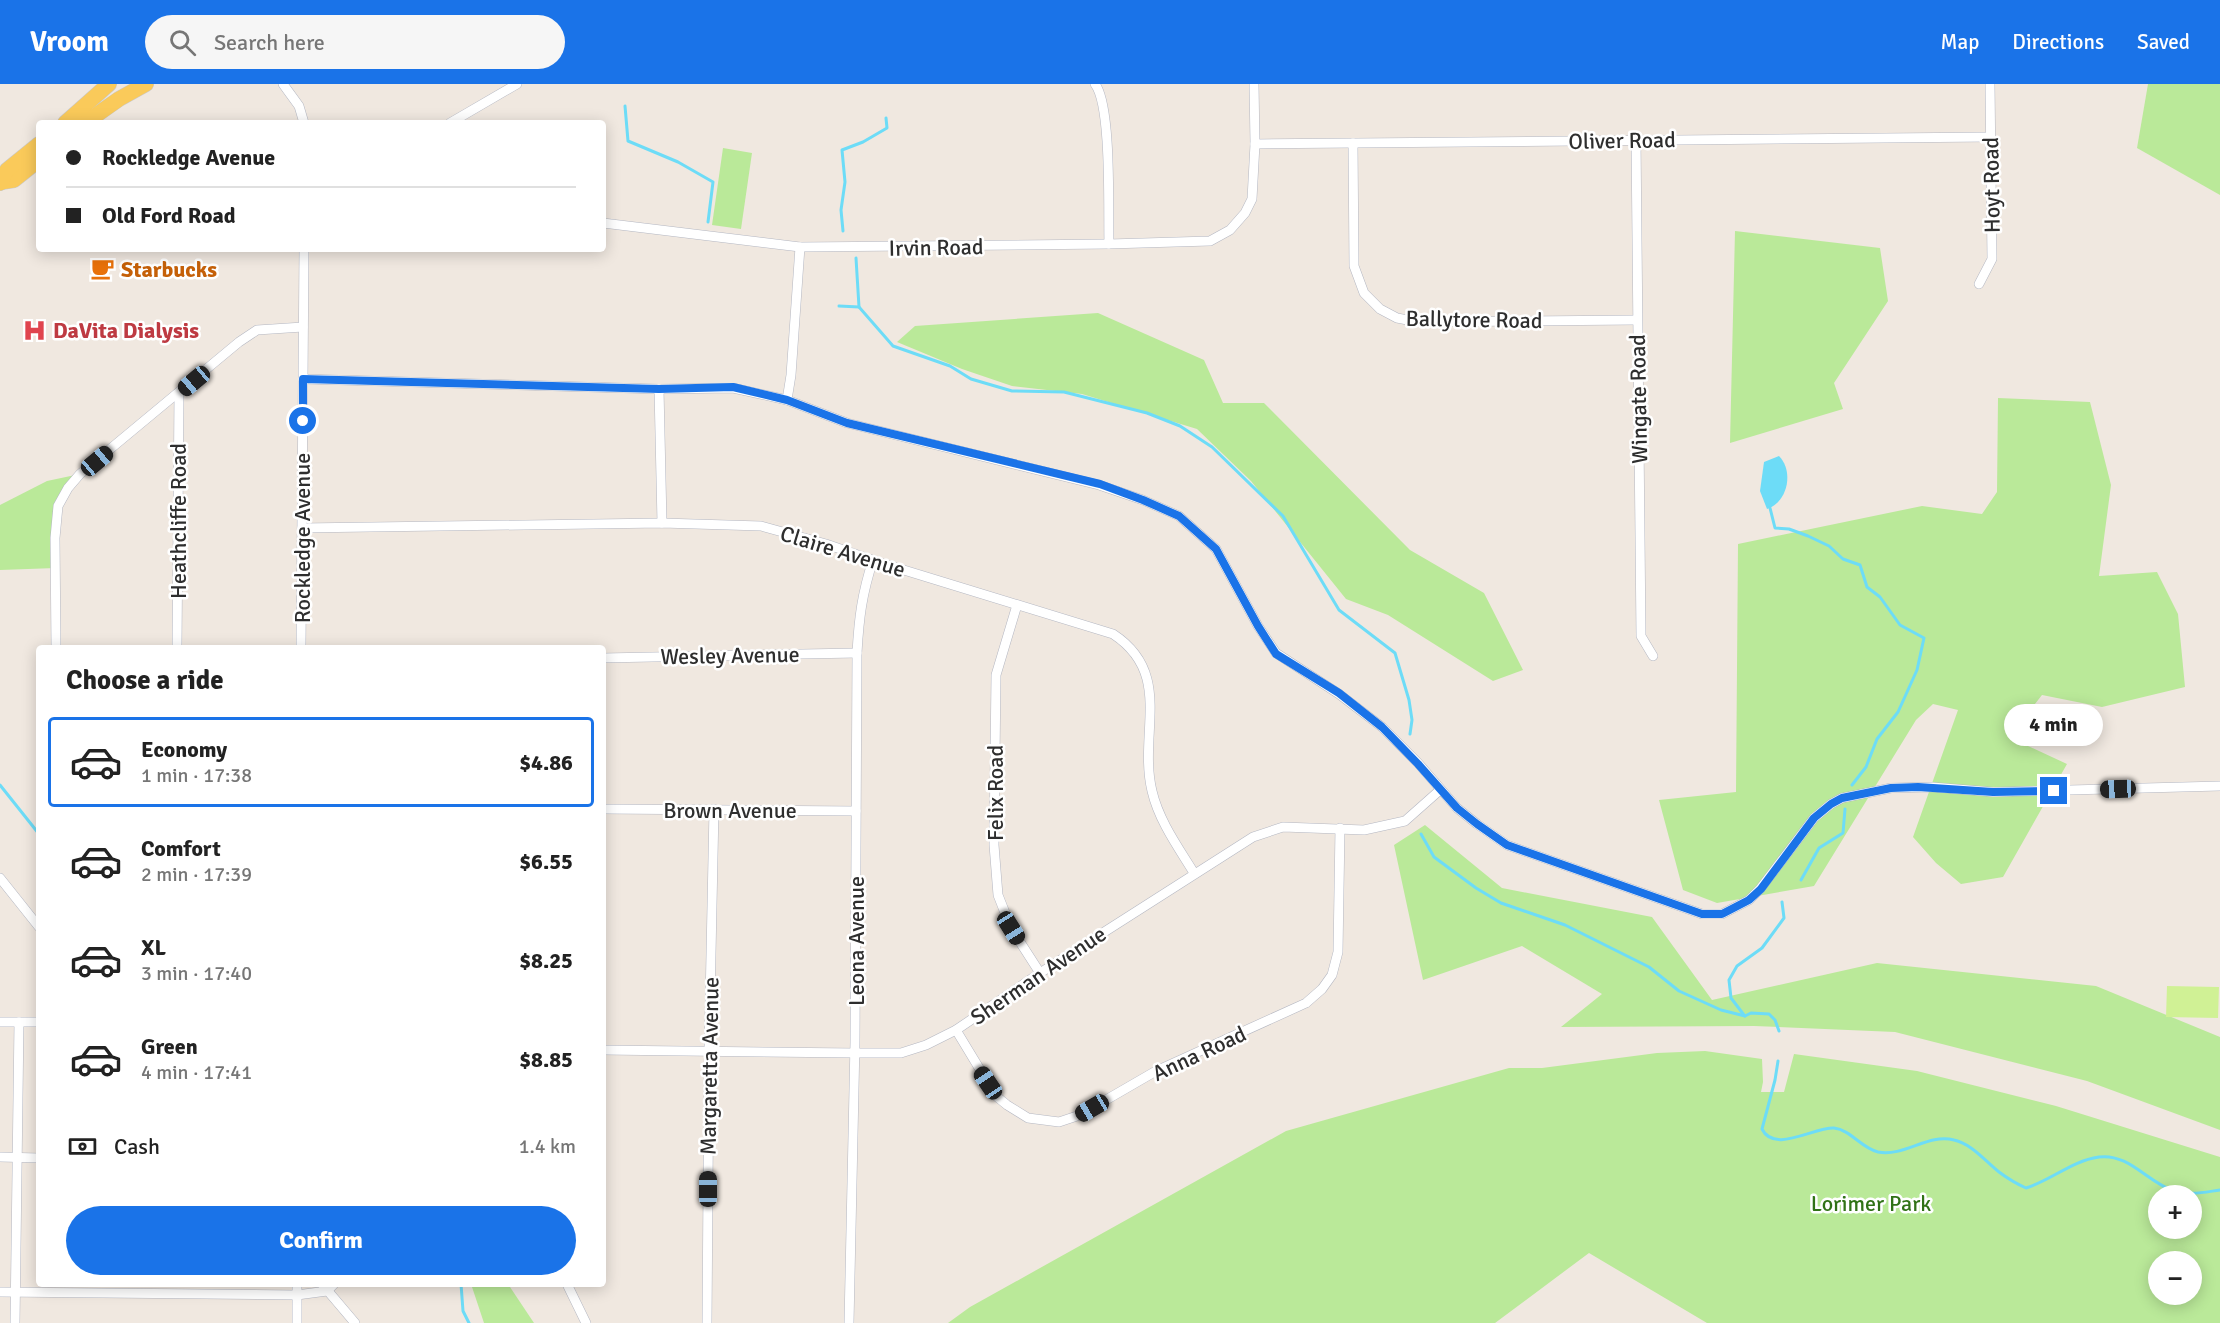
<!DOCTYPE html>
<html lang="en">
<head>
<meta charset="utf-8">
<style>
  body { margin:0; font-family:Signika,sans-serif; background:#f6f6f6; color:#222; height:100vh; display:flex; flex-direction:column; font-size:22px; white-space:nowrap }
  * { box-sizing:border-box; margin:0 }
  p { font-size:20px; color:#767676 }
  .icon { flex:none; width:33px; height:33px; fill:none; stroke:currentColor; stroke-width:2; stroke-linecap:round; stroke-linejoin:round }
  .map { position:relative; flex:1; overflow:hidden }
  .sheet { position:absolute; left:36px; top:561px; width:570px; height:642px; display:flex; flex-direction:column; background:#fff; border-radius:6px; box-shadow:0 3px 15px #0003 }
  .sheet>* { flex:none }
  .guide { position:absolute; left:36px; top:36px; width:570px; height:132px; border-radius:6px; box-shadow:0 3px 15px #0003; display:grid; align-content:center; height:132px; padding:0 30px; background:#fff }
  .controls { position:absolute; left:2148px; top:1101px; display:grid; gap:12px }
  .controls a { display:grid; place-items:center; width:54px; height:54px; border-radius:50%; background:#fff; box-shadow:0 3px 15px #0003; font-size:30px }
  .end { position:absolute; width:27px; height:27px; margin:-14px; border:8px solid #1a73e8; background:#fff; box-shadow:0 0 0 3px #fff }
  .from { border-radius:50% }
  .bubble { position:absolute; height:42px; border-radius:21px; background:#fff; box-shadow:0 3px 15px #0003; font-size:20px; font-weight:800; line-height:42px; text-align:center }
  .car { position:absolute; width:18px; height:36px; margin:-18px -9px; border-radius:8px; box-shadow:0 0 4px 2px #0007; background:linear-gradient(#222 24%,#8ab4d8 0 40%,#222 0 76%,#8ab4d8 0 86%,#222 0) }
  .guide b { display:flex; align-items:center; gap:21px; height:57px; font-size:22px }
  .guide b+b { border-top:2px solid #e0e0e0 }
  .guide i { width:15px; height:15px; background:#222 }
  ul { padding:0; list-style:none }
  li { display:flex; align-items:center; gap:18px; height:90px; margin:0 12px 9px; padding:0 18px; border:3px solid transparent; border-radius:6px }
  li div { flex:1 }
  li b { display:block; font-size:22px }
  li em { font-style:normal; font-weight:800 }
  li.selected { border-color:#1a73e8 }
  li>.icon { width:54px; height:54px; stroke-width:1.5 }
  h2 { padding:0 30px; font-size:27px; line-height:72px }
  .pay { display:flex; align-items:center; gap:15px; height:66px; padding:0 30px; font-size:22px }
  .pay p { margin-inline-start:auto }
  .button { display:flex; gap:12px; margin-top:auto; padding:12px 30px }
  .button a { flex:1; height:69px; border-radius:36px; background:#1a73e8; color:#fff; font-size:24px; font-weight:800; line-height:69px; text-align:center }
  header { display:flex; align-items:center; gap:36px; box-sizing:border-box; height:84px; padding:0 30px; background:#1a73e8; color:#fff }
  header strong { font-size:28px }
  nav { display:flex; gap:33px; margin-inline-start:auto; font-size:21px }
  .search { width:420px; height:54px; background:#f6f6f6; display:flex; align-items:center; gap:15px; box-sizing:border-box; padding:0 21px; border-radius:33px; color:#767676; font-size:22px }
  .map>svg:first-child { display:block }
</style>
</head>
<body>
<header>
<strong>Vroom</strong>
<div class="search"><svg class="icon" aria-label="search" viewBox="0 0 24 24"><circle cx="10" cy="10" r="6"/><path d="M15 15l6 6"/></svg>Search here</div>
<nav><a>Map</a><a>Directions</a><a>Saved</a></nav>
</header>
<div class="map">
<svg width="2220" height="1239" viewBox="0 0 2220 1239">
  <rect width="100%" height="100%" fill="#f0e8e0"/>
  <!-- green -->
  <g fill="#bae999" fill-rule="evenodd">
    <path d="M2148,0H2220V111L2137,64Z"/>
    <path d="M723,64L752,69L741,145L712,141Z"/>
    <path d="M1735,147L1880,164L1888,217L1834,299L1843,325L1730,359Z"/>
    <path d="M1098,229L1204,276L1223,319H1264L1410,466L1484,509L1523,586L1493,597L1388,531L1346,515L1251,397L1197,345L1082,310L1012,302L962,285L897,258L915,242Z"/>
    <path d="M1998,314L2090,318L2111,401L2099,492L2157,488L2178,530L2185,603L2102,623L2042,611L2023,635L2028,662L2067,680L2003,793L1961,800L1936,779L1913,753L1958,626L1933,620L1916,636L1814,802L1717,819L1683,806L1659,716L1736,708L1738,460L1922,422L1982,430L1997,408Z"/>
    <path d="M80,390L58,422L56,484L0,486V421L47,397Z"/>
    <path d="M1425,741L1502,804L1652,833L1712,916L1877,879L2096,902L2220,953V1046L2087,997L1895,948L1754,942L1561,943L1602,910L1522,862L1423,896L1394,761Z"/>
    <path d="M1705,967L1762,975L1763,998L1761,1008H1784L1794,970L1917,987L2056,1022L2220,1073V1239H1707L1589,1169L1495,1239H948L970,1223L1286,1047L1509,984H1542L1657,969ZM2158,1112H2192V1144H2158ZM2158,1178H2192V1210H2158Z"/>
    <path d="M471,1200H508L534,1239H484Z"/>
  </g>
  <!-- pitch -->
  <path fill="#d0f195" d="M2167,902L2219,903L2218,934L2166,933Z"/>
  <!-- water -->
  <path fill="#6ddcf7" d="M1779,372C1794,387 1788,418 1767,425L1760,407L1764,378Z"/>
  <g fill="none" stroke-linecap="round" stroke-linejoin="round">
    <!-- stream -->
    <g stroke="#6ddcf7" stroke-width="3">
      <path d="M625,22L628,57L678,78L713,98L708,138"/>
      <path d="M843,147L841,126L845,98L842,66L863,58L887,44L886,34"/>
      <path d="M856,174L859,223L893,262L950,282L971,295L1012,307L1064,308L1147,329L1180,342L1212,363L1283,432L1339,526L1395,569L1409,616L1412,636L1410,650"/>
      <path d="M839,222L859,223"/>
      <path d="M1770,424L1775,444L1789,445L1808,452L1829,462L1843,475L1860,481L1867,503L1880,513L1900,541L1924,554L1917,586L1898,628L1877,655L1866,683L1852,701"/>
      <path d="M0,701L39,750"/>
      <path d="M1421,750L1434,773L1476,804L1501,819L1565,841L1649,883L1679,907L1721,926L1745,932"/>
      <path d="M1801,796L1819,764L1843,749L1845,725"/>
      <path d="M1744,931L1731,914L1729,896L1737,882L1762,864L1784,834L1782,818"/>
      <path d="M1745,932L1751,929L1769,930L1775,936L1779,947"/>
      <path d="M1778,977L1775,996L1762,1045C1774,1070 1814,1043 1834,1044C1851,1046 1861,1064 1878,1068C1905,1073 1928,1049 1954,1056C1972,1060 1985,1077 1999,1088C2007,1094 2017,1100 2026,1104C2052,1096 2071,1077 2099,1073C2129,1069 2148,1099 2174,1107C2188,1112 2205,1108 2220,1106"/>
      <path d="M461,1200L463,1227L469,1239"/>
    </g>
    <defs>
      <g id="street">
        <path d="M283,0L299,22L304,39"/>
        <path d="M1095,0C1112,22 1108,128 1109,160"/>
        <path d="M450,39L517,0"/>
        <path d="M1636,55L1641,552L1653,572"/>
        <path d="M1353,59L1354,182L1364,209L1380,225L1397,234L1418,238L1637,236"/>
        <path d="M1255,60L1990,53"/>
        <path d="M603,139L800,163L1109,160L1210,157L1230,146L1245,129L1252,115L1255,60L1254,0"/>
        <path d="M1979,200L1992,175L1990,0"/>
        <path d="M303,295L659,305L733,304L787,316L847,339L1099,401L1143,416L1179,432L1216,465L1258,542L1276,569L1339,610L1382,643L1418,679L1457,724L1477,740L1507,761L1702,830H1722L1749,816L1760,805L1814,734L1831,720L1842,714L1891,704L1932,703L1993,708L2220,702"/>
        <path d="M659,305L662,439"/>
        <path d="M787,316L791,291L800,163"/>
        <path d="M302,444L662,439L761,442L826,460L881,479L1113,550C1174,590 1138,649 1152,707C1159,737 1178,763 1194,789"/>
        <path d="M1017,521L996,591L994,761L998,811L1011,844L1040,889"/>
        <path d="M56,564L55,454L58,422L68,404L80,390L239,258L257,246L303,243"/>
        <path d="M177,564L179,309"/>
        <path d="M301,564L304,165"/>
        <path d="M603,574L857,569"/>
        <path d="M603,725L856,727"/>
        <path d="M0,794L39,843"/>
        <path d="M0,938H39"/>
        <path d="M956,946L996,1012L1007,1021L1028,1034L1059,1038L1080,1031L1156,987L1306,919L1322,905L1332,891L1338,868L1340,744"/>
        <path d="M603,966L855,969H901L926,961L956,946L1040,889L1253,753L1283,743L1364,746L1405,737L1440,706"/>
        <path d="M0,1073L39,1074"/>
        <path d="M297,1200V1239"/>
        <path d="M322,1200L355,1239"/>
        <path d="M567,1200L586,1239"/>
        <path d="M0,1208L297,1211L327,1207L334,1200"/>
        <path d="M15,1239L19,938"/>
        <path d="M707,1239L709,967L714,725"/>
        <path d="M849,1239L855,958L857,569C859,533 862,510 873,476"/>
      </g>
      <g id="primary">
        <path d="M65,39L109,0"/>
        <path d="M85,39L119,15L146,0"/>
        <path d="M1,98L14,96L39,76"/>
        <path d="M0,99L7,86L39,60"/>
      </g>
    </defs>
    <!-- street casing -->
    <use href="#street" stroke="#b4b7c2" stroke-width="10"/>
    <!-- primary casing -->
    <use href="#primary" stroke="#c9c9c9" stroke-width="16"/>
    <!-- street -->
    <use href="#street" stroke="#fff" stroke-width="9"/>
    <!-- primary -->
    <use href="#primary" stroke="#faca5a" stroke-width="15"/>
  </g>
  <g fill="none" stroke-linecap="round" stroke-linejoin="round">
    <!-- route -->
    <path stroke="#1a73e8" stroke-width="8" d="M303,337V295L659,305L733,303L787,316L847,339L1100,400L1143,416L1179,432L1216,465L1258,542L1276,570L1339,609L1382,643L1418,680L1457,724L1477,740L1507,761L1702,830H1722L1749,816L1761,805L1814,734L1831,720L1842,714L1891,704L1918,703L1993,708L2054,707"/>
  </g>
  <!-- icons -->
  <defs>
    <symbol id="cafe-bare" viewBox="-9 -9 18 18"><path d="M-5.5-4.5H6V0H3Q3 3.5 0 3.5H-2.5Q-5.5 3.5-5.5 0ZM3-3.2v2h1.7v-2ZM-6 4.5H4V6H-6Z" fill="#e8710a" stroke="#fff" stroke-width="2.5" paint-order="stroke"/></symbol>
    <symbol id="hospital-bare" viewBox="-9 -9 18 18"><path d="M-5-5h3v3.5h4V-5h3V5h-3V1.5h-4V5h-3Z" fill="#e0444e" stroke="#fff" stroke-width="2.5" paint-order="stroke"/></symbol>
  </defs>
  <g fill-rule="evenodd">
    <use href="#cafe-bare" x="86" y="168" width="33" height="33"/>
    <use href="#hospital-bare" x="18" y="230" width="33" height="33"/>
  </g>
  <g text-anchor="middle" stroke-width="5" stroke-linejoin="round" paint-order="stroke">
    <!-- street labels -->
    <g font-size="22" fill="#2e2e2e" stroke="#fff">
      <text transform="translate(1622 56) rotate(-1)" y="8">Oliver Road</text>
      <text transform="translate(1991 101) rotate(-91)" y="8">Hoyt Road</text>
      <text transform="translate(936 163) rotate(-1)" y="8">Irvin Road</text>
      <text transform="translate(1474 235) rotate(1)" y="8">Ballytore Road</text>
      <text transform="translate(1638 315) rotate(-91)" y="8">Wingate Road</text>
      <text transform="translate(178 437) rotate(-90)" y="8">Heathcliffe Road</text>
      <text transform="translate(302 454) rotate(-90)" y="8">Rockledge Avenue</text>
      <text transform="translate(843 467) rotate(17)" y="8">Claire Avenue</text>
      <text transform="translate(730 571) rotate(-1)" y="8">Wesley Avenue</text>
      <text transform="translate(995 709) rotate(-90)" y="8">Felix Road</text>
      <text x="730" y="734">Brown Avenue</text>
      <text transform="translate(856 857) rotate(-90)" y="8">Leona Avenue</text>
      <text transform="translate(1038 891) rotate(-34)" y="8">Sherman Avenue</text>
      <text transform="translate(1199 969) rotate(-25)" y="8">Anna Road</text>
      <text transform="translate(709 982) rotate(-89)" y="8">Margaretta Avenue</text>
    </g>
    <!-- food labels -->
    <g font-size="22" font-weight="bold" fill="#c56008" stroke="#fff" text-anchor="start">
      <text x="121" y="193">Starbucks</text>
    </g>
    <!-- health labels -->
    <g font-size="22" font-weight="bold" fill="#be3a42" stroke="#fff" text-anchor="start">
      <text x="53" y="254">DaVita Dialysis</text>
    </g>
    <!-- park labels -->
    <g font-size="22" fill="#307216" stroke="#fff">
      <text x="1871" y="1127">Lorimer Park</text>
    </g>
  </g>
</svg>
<div class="controls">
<a>+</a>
<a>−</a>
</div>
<i class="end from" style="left:303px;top:337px"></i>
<i class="end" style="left:2054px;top:707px"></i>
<div class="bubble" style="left:2004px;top:620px;width:99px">4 min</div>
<i class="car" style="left:194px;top:297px;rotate:230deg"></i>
<i class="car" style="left:97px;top:377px;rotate:50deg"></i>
<i class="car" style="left:2118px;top:705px;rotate:268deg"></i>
<i class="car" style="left:1011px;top:844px;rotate:148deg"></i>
<i class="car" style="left:988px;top:999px;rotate:326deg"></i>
<i class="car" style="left:1092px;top:1024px;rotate:240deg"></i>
<i class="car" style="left:708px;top:1105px;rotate:0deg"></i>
<div class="guide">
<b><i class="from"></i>Rockledge Avenue</b>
<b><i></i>Old Ford Road</b>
</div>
<section class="sheet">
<h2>Choose a ride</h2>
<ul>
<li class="selected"><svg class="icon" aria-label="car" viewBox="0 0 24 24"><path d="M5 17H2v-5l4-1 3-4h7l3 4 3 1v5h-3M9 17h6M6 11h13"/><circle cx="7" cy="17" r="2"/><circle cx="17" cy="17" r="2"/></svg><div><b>Economy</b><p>1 min · 17:38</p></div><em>$4.86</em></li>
<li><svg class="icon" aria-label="car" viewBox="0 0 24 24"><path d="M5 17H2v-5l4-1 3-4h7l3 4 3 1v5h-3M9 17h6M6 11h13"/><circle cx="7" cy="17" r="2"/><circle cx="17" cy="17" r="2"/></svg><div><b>Comfort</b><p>2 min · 17:39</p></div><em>$6.55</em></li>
<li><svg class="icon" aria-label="car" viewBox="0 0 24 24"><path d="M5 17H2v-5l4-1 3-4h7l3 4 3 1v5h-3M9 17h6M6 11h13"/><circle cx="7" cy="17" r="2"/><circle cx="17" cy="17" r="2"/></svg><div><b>XL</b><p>3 min · 17:40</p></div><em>$8.25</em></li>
<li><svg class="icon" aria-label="car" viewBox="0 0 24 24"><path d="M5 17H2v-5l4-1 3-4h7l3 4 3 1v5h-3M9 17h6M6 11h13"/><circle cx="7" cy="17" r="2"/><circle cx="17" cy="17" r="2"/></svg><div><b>Green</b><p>4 min · 17:41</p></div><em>$8.85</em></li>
</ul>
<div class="pay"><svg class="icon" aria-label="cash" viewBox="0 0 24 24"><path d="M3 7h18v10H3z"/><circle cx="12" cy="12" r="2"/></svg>Cash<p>1.4 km</p></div>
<div class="button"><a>Confirm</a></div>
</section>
</div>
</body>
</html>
